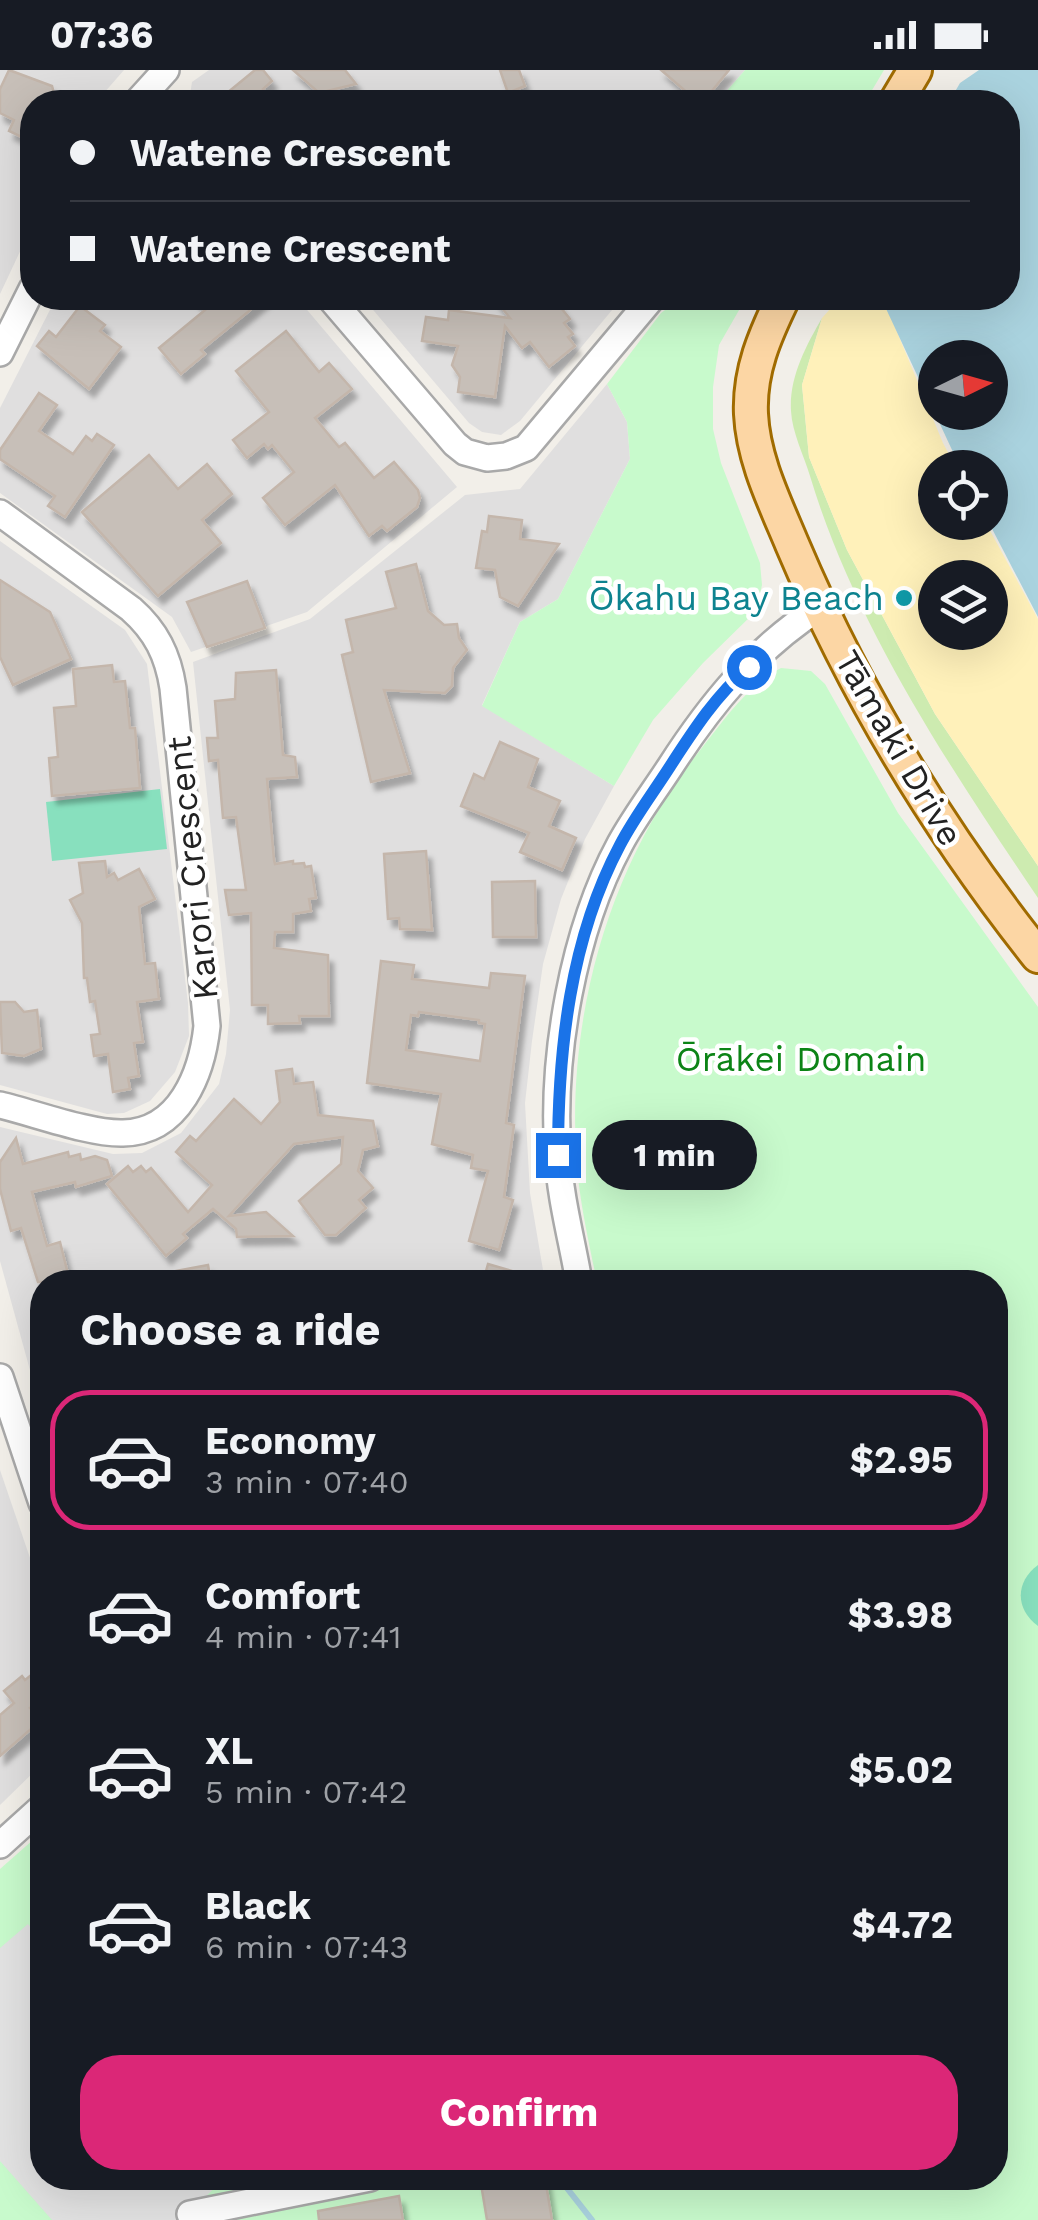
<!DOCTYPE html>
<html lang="en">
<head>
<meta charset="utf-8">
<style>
  body { margin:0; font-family:"Work Sans",sans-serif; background:#20242c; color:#f1f3f6; height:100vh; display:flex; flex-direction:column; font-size:38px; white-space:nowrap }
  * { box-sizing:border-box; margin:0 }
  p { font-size:32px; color:#9ea1a6 }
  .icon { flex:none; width:55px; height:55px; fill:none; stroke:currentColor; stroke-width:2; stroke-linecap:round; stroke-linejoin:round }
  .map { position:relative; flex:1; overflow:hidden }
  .panel { position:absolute; left:30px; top:1200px; width:978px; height:920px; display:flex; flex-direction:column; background:#171b24; border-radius:40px; box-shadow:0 10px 40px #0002 }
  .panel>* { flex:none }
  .banner { position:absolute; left:20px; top:20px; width:1000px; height:220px; border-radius:40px; box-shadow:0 10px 40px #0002; display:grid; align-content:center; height:220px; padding:0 50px; background:#171b24 }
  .needle { width:65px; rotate:85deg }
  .controls { position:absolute; left:918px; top:270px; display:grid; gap:20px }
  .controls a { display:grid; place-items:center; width:90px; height:90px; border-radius:50%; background:#171b24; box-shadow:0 10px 40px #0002; font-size:50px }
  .end { position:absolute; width:45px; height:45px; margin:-22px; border:12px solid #1a73e8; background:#fff; box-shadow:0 0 0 5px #fff }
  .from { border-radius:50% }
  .bubble { position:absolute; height:70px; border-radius:35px; background:#171b24; box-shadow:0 10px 40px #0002; font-size:32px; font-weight:700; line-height:70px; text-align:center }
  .banner b { display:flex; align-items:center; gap:35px; height:95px; font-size:38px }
  .banner b+b { border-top:2px solid #363941 }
  .banner i { width:25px; height:25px; background:#f1f3f6 }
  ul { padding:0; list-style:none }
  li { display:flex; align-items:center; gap:30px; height:140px; margin:0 20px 15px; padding:0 30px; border:5px solid transparent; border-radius:40px }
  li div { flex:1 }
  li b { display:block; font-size:38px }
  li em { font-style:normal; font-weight:700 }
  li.active { border-color:#db2777 }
  li>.icon { width:90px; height:90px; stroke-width:1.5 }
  h2 { padding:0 50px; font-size:45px; line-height:120px }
  .action { display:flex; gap:20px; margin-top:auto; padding:20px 50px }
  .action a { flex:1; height:115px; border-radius:40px; background:#db2777; color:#fff; font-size:40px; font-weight:700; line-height:115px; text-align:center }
  .status { display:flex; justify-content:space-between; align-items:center; height:70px; padding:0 50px; background:#171b24; direction:ltr }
  .status svg { height:28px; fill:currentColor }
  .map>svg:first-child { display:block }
</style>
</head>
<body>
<div class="status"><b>07:36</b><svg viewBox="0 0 49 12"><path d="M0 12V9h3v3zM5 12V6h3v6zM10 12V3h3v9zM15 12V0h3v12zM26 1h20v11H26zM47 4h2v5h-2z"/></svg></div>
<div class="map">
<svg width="1038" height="2150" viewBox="0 0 1038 2150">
  <defs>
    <filter id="shadow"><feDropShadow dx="5" dy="8" stdDeviation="2.5" flood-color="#0004"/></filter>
  </defs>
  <rect width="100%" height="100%" fill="#f2efe9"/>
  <!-- residential -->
  <g fill="#e0dfdf">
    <path d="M0,0H124L96,32H32V156L0,224Z"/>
    <path d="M209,0H745L717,32H197L190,25L192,12Z"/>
    <path d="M56,228H297L457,417L307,542L191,582L172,547L0,423V338Z"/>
    <path d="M363,228H622L520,351L501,365L482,362L469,353Z"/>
    <path d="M607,314L627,352L630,389L558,529L520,552L482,635L614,716L585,769L561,829L543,894L532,971L525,1033L530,1123L545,1212H42V1344L0,1191V1057L113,1084L142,1083L181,1063L219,1014L226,984L230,940L193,592L310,549L465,425L520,419Z"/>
    <path d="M0,471L125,560L147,594L188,933L189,966L175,1002L150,1031L124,1043L107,1044L0,1015Z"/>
    <path d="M0,1400L42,1523V1694L0,1735Z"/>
  </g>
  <!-- grass -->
  <path fill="#cdebb0" d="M822,248L802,315L809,387L847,480L935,644L1038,796V828C951,699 855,556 810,406C804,386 792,362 791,341C789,307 806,276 822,248Z"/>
  <!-- sand -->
  <path fill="#fff1ba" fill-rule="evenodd" d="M840,228H883L943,373L956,397L935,398V452L986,453L1038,549V796L935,644L847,480L809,387L802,315L822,248ZM935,508H990V562H935Z"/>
  <!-- park -->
  <g fill="#c8facc">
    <path d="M745,0H884L865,32H717Z"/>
    <path d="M681,228H746L719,275L713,317V359L721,393L760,493L762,515L756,541L703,593L653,650L614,716L482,636L520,552L558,529L630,389L627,352L607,314L661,243Z"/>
    <path d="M781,598L811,601L825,614L898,743L1038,937V2150H0V1799L42,1762V2108H995V1212H597C590,1178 582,1143 578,1107C563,958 606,796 701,679C725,649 747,616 781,598Z"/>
  </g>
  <!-- pitch -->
  <g fill="#88e0be">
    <path d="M160,719L167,779L52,791L46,732Z"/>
    <path d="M1038,1495V1556C1015,1539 1015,1512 1038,1495Z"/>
  </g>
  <!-- parking -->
  <path fill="#e2e2e2" d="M28,1854L42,1870V2108H224L183,2150H52L0,2091V1878Z"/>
  <!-- water -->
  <path fill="#aad3df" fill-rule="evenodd" d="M979,0H1038V547L989,453L990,398L960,397L881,228H1008V32H949L960,13ZM935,288H990V342H935Z"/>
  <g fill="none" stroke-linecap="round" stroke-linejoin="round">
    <!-- stream -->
    <path stroke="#aad3df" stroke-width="6" d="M559,2108L592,2150"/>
  </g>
  <!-- building -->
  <g fill="#c7bfb8" stroke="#c4b6ab" stroke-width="2.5" fill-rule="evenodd" filter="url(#shadow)">
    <path d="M9,0L52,16L54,23L49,32H32V72L9,61L14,50L0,43V19Z"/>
    <path d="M255,0H263L272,11L263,19L274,32H216Z"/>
    <path d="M293,0H345L356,14L319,23Z"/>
    <path d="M500,0H519L525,16L508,23Z"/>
    <path d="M661,0H729L703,32H698Z"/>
    <path d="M194,228H265L201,280L205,284L181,304L159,278L205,240Z"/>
    <path d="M494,228H553L570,249L564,253L573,264L568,267L575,276L549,297L530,272L522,278L505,256L495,327L458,322L460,307L452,295L458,276L422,271L426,247L448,250L449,240L510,248Z"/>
    <path d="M80,236L105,255L100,261L121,277L89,319L37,276L49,261L56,267Z"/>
    <path d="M286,261L319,302L329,293L352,319L315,348L339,377L345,373L374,408L394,392L418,420L420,428L417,437L387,461L382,456L369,466L335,415L285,455L263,428L294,402L272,375L268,379L264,374L247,388L233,370L269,342L236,301Z"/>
    <path d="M39,323L57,335L39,361L73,384L86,366L92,371L97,364L114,375L65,447L48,436L55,426L0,389V380Z"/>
    <path d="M149,385L178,419L207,394L232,424L202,450L221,473L158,526L82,442Z"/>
    <path d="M489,446L522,450L520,469L559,474L518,536L500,527L495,500L476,498L482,461L487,462Z"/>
    <path d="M416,494L428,541L444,555L457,554L459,568L467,580L453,598L452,616L445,623L384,620L410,703L371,712L342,585L353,582L346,550L396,538L386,502Z"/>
    <path d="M0,510L50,542L71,589L13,615L0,587Z"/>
    <path d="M247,511L265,558L207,577L187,532Z"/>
    <path d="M112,595L114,612L125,611L130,658H135L140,718L52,726L49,688L58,687L54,638L76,636L73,599Z"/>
    <path d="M276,600L283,685L295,687L297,707L267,709L274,790L275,794L293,791V794L304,793L305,797L311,796L316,828L309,829L311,841L293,844V862H275L274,878L328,885L329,946H299L300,953L268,954V935H252L251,843L229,845L225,820H246L236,747L223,748L218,690L209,691L207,668H218L215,631L235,629L236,603Z"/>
    <path d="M500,672L538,689L528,717L560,731L549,756L576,768L562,800L520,782L529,763L461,736L474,704L484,709Z"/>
    <path d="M426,781L432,860L400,859L399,848L388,849L384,784Z"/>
    <path d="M105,791L107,807L114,803L118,810L139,799L155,829L139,837L145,894L155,893L159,929L137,932L143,972L134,973L139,1006L128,1008L130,1019L113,1022L108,984L94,986L91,965L100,964L95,931L90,932L87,908H84L82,853L70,830L83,823L79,793Z"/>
    <path d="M535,811L536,867H493L492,812Z"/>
    <path d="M381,891L414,895L412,909L489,918L491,903L525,906L506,1053L514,1055L504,1127L513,1130L499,1180L469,1171L488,1101L471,1098L473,1085L432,1074L441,1024L367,1013ZM419,942L479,950V953L485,954L480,991L406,980L411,945L418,946Z"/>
    <path d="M0,932H15L24,942L37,940L41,979L24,986L2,983Z"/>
    <path d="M292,999L294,1014L313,1012L318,1045L373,1051L378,1076L363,1080L358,1101L373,1118L359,1130L366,1138L336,1165H325L299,1131L341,1094L343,1067L294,1074L229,1146L266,1142L293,1166L237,1167L236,1159L213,1139L183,1164L187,1168L166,1186L107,1114L128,1096L133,1102L141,1096L146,1102L151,1098L188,1142L212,1115L176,1082L190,1066L196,1071L234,1029L261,1054L280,1032L276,1001Z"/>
    <path d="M16,1068L23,1094L68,1082L69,1087L80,1084L81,1090L95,1086L107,1090L112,1106L76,1117L75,1112L32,1122L47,1176L60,1172L70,1212H38L21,1158L11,1161L0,1119V1092Z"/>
    <path d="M488,1194L536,1208L535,1212H483Z"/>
    <path d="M208,1195L211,1212H161L160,1204Z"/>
    <path d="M22,1606L25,1610L30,1606L42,1621L38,1625L41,1629L30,1638L37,1646L34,1649L38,1653L0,1686V1645L14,1633L4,1621Z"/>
    <path d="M480,2108H545L552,2150H487Z"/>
    <path d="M399,2126L403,2150H319L318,2141Z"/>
  </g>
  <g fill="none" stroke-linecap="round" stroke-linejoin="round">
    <defs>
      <g id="minor">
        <path d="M137,32L166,0"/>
        <path d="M330,228L455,374L465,382L487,388L506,386L526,378L652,228"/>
        <path d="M0,283L32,219"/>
        <path d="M0,443L131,539C156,561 168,585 173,618L207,956C202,1003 180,1062 123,1063C90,1064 34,1043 0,1035"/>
        <path d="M579,1212C572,1170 560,1128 558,1085C551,986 573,861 620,774C634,748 653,723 670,697C710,635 756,578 819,538"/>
        <path d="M0,1307L42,1433"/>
        <path d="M0,1775L42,1737"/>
        <path d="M190,2144L370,2108"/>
      </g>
      <g id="major">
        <path d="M896,32L915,0"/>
        <path d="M783,228C765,265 749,301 751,344C753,389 775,433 792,474C855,623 938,760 1038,886"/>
      </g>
    </defs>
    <!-- minor casing -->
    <use href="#minor" stroke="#a9a9a9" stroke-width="30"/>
    <!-- major casing -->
    <use href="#major" stroke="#a06b00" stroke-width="38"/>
    <!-- minor -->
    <use href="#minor" stroke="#fff" stroke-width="25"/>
    <!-- major -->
    <use href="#major" stroke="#fcd6a4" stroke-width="32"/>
  </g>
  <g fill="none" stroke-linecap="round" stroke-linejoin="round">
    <!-- route -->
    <path stroke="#1a73e8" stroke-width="12" d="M558,1085C558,980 570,869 620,775C634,748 653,723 669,698C693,661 716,625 749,597"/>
  </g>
  <!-- markers -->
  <circle fill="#0f9aa8" stroke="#fff" stroke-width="4" cx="904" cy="528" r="10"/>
  <g text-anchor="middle" stroke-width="9" stroke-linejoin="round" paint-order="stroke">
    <!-- culture labels -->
    <g font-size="35" fill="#0d838f" stroke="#fff" text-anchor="end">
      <text x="884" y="540">Ōkahu Bay Beach</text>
    </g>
    <!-- street labels -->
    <g font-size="35" fill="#222" stroke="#fff">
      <text transform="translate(899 678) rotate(60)" y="12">Tāmaki Drive</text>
      <text transform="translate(192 798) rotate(-96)" y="12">Karori Crescent</text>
    </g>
    <!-- park labels -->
    <g font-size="35" fill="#0c8416" stroke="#fff">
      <text x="801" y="1001">Ōrākei Domain</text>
    </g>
  </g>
</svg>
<div class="controls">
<a><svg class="needle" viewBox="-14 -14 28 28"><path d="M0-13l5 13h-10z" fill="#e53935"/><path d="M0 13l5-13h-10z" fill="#9ea1a6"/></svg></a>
<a><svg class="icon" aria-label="locate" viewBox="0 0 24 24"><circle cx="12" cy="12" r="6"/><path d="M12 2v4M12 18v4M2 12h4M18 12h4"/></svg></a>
<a><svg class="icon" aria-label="layers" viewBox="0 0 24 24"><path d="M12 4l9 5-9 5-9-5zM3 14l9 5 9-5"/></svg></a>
</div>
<i class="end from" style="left:749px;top:597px"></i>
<i class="end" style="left:558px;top:1085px"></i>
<div class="bubble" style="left:592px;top:1050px;width:165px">1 min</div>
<div class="banner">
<b><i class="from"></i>Watene Crescent</b>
<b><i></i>Watene Crescent</b>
</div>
<section class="panel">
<h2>Choose a ride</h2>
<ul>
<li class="active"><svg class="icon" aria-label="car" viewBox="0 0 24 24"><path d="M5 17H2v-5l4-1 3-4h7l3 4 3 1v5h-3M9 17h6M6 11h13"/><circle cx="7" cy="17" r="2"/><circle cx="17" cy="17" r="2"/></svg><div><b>Economy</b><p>3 min · 07:40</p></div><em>$2.95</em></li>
<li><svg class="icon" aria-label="car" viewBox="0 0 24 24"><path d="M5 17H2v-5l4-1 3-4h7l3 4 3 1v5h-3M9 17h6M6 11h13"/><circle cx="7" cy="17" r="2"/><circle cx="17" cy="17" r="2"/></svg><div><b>Comfort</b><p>4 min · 07:41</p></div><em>$3.98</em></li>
<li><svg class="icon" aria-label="car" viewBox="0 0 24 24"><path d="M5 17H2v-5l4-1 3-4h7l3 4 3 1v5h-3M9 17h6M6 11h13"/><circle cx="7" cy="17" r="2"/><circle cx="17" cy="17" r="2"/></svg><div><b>XL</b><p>5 min · 07:42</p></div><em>$5.02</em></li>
<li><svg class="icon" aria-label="car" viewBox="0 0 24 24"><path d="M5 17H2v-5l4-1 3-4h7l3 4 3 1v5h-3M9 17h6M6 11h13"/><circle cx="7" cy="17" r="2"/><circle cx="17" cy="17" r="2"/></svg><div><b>Black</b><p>6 min · 07:43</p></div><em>$4.72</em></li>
</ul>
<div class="action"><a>Confirm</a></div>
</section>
</div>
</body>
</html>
